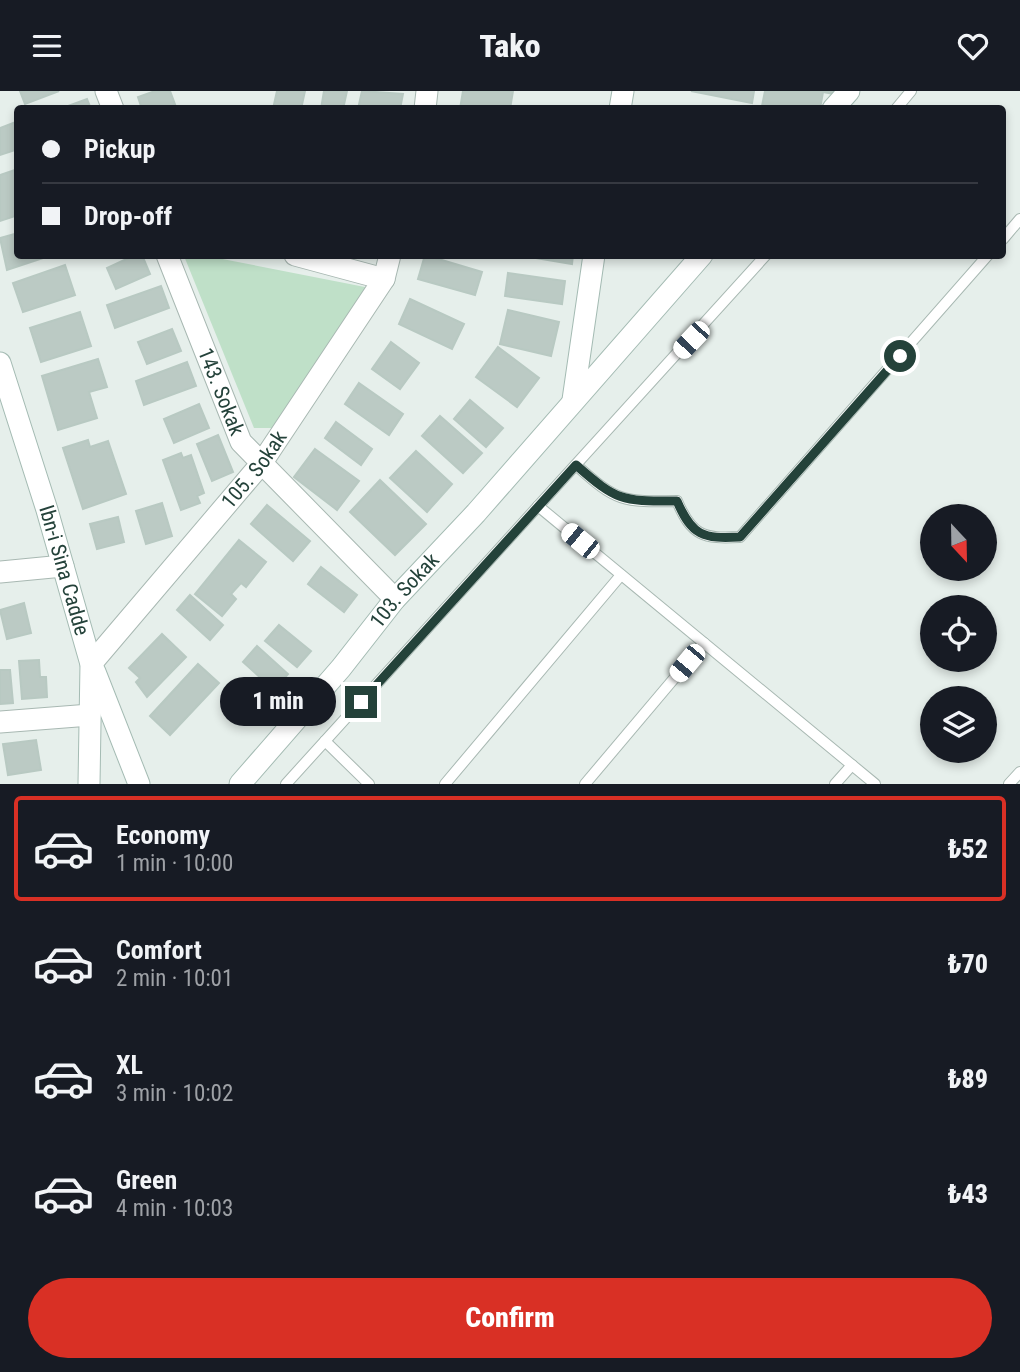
<!DOCTYPE html>
<html lang="en">
<head>
<meta charset="utf-8">
<style>
  body { margin:0; font-family:"Roboto Condensed",sans-serif; background:#20242c; color:#f1f3f6; height:100vh; display:flex; flex-direction:column; font-size:26px; white-space:nowrap }
  * { box-sizing:border-box; margin:0 }
  p { font-size:23px; color:#9ea1a6 }
  .icon { flex:none; width:38px; height:38px; fill:none; stroke:currentColor; stroke-width:2; stroke-linecap:round; stroke-linejoin:round }
  .map { position:relative; height:693px; overflow:hidden }
  .drawer { display:flex; flex-direction:column; background:#171b24; flex:1 }
  .drawer>* { flex:none }
  .guide { position:absolute; left:14px; top:14px; width:992px; height:154px; border-radius:7px; box-shadow:0 4px 10px #0003; display:grid; align-content:center; height:154px; padding:0 28px; background:#171b24 }
  .needle { width:46px; rotate:158deg }
  .controls { position:absolute; left:920px; top:413px; display:grid; gap:14px }
  .controls a { display:grid; place-items:center; width:77px; height:77px; border-radius:50%; background:#171b24; box-shadow:0 4px 10px #0003; font-size:35px }
  .end { position:absolute; width:32px; height:32px; margin:-16px; border:9px solid #24423a; background:#fff; box-shadow:0 0 0 4px #fff }
  .from { border-radius:50% }
  .bubble { position:absolute; height:49px; border-radius:24px; background:#171b24; box-shadow:0 4px 10px #0003; font-size:23px; font-weight:800; line-height:49px; text-align:center }
  .car { position:absolute; width:21px; height:42px; margin:-21px -10px; border-radius:9px; box-shadow:0 0 5px 2px #0007; background:linear-gradient(#fff 24%,#345 0 40%,#fff 0 76%,#345 0 86%,#fff 0) }
  .guide b { display:flex; align-items:center; gap:24px; height:66px; font-size:26px }
  .guide b+b { border-top:2px solid #363941 }
  .guide i { width:18px; height:18px; background:#f1f3f6 }
  ul { padding:12px 0 0; list-style:none }
  li { display:flex; align-items:center; gap:21px; height:105px; margin:0 14px 10px; padding:0 14px; border:4px solid transparent; border-radius:7px }
  li div { flex:1 }
  li b { display:block; font-size:26px }
  li em { font-style:normal; font-weight:800 }
  li.on { border-color:#d93025 }
  li>.icon { width:63px; height:63px; stroke-width:1.5 }
  .button { display:flex; gap:14px; margin-top:auto; padding:14px 28px }
  .button a { flex:1; height:80px; border-radius:42px; background:#d93025; color:#fff; font-size:28px; font-weight:800; line-height:80px; text-align:center }
  header { display:flex; justify-content:space-between; align-items:center; height:91px; padding:0 28px; background:#171b24; font-size:32px; font-weight:800 }
  .map>svg:first-child { display:block }
</style>
</head>
<body>
<header><svg class="icon" aria-label="menu" viewBox="0 0 24 24"><path d="M4 6h16M4 12h16M4 18h16"/></svg>Tako<svg class="icon" aria-label="heart" viewBox="0 0 24 24"><path d="M12 20l-8-8c-3-5 5-10 8-4 3-6 11-1 8 4z"/></svg></header>
<div class="map">
<svg width="1020" height="693" viewBox="0 0 1020 693">
  <rect width="100%" height="100%" fill="#e6efeb"/>
  <!-- green -->
  <path fill="#bfe0c8" d="M184,165H207L370,197L272,337H254Z"/>
  <!-- building -->
  <g fill="#bbcac4" stroke="#b8c9c2" stroke-width="2">
    <path d="M20,0H59L25,13Z"/>
    <path d="M155,0H170L176,16L142,18L138,6Z"/>
    <path d="M277,0H305L301,18H273Z"/>
    <path d="M324,0H347L343,18H321Z"/>
    <path d="M362,0L403,3L400,18H358Z"/>
    <path d="M463,0H513L510,18H460Z"/>
    <path d="M691,0H754L752,12Z"/>
    <path d="M765,0H834V3L823,1L820,18L762,15Z"/>
    <path d="M87,8L91,18H60Z"/>
    <path d="M16,31L18,58L0,64V37Z"/>
    <path d="M18,78V124L0,130V84Z"/>
    <path d="M18,142V164H52L7,179L0,147Z"/>
    <path d="M135,164H142L150,183L116,198L107,177Z"/>
    <path d="M425,164L482,181L475,204L418,188Z"/>
    <path d="M518,164H573L572,173Z"/>
    <path d="M65,174L75,204L23,221L13,192Z"/>
    <path d="M508,182L565,190L562,213L505,205Z"/>
    <path d="M161,195L169,217L115,237L107,214Z"/>
    <path d="M410,208L464,233L452,258L399,233Z"/>
    <path d="M508,219L559,231L551,265L500,253Z"/>
    <path d="M80,221L91,255L41,271L30,237Z"/>
    <path d="M172,238L181,260L147,273L138,251Z"/>
    <path d="M391,251L419,272L400,298L372,278Z"/>
    <path d="M498,256L539,287L517,316L476,286Z"/>
    <path d="M98,268L107,296L89,301L97,327L58,339L42,285Z"/>
    <path d="M187,271L196,295L144,314L136,290Z"/>
    <path d="M359,292L403,323L389,344L345,313Z"/>
    <path d="M470,309L503,337L486,356L454,328Z"/>
    <path d="M199,313L209,337L174,352L164,328Z"/>
    <path d="M440,325L482,362L463,382L422,345Z"/>
    <path d="M336,331L372,358L361,374L325,347Z"/>
    <path d="M218,344L233,381L212,390L197,353Z"/>
    <path d="M88,349L90,356L108,350L126,403L83,418L63,357Z"/>
    <path d="M315,358L359,390L337,419L294,386Z"/>
    <path d="M416,360L452,393L427,421L390,387Z"/>
    <path d="M181,362L183,367L191,364L204,402L197,405L200,412L181,419L163,369Z"/>
    <path d="M380,389L426,433L395,464L350,421Z"/>
    <path d="M162,412L172,445L146,453L136,420Z"/>
    <path d="M267,414L310,450L293,470L251,433Z"/>
    <path d="M118,426L124,451L97,458L90,433Z"/>
    <path d="M239,449L266,471L246,496L241,492L231,503L236,508L222,525L195,503Z"/>
    <path d="M321,476L357,504L344,521L308,493Z"/>
    <path d="M190,504L223,534L210,549L177,519Z"/>
    <path d="M24,512L31,542L7,548L0,519Z"/>
    <path d="M279,534L311,560L297,576L265,550Z"/>
    <path d="M162,543L186,566L147,606L136,591L140,587L129,577Z"/>
    <path d="M257,555L288,583L274,599L243,571Z"/>
    <path d="M39,569L40,586H46L47,606L22,608L19,570Z"/>
    <path d="M198,573L219,592L170,644L150,625Z"/>
    <path d="M0,579H10L13,612L0,613Z"/>
    <path d="M237,599L261,619L246,632L224,614Z"/>
    <path d="M36,649L41,679L8,684L3,653Z"/>
  </g>
  <g fill="none" stroke-linecap="round" stroke-linejoin="round">
    <defs>
      <g id="lane">
        <path d="M896,18L911,0"/>
        <path d="M1003,148L1020,128"/>
        <path d="M576,374C617,411 622,411 677,410C692,445 703,448 740,446L988,164"/>
        <path d="M538,415L875,693"/>
        <path d="M325,650L369,693"/>
        <path d="M286,693L766,164"/>
        <path d="M445,693L621,484"/>
        <path d="M585,693L704,552"/>
        <path d="M835,693L852,674"/>
        <path d="M1009,693L1020,681"/>
      </g>
      <g id="street">
        <path d="M106,0L113,18"/>
        <path d="M425,18L427,0"/>
        <path id="s1" d="M167,164L241,351L395,508"/>
        <path d="M295,164L384,188"/>
        <path d="M0,481L63,475"/>
        <path id="s2" d="M91,573L261,373L384,188L390,164"/>
        <path d="M0,631L90,624"/>
      </g>
      <g id="secondary">
        <path d="M620,18L623,0"/>
        <path d="M833,18L849,0"/>
        <path id="s3" d="M0,272L47,419L91,573L89,693"/>
        <path d="M573,309L594,164"/>
        <path d="M95,581L139,693"/>
        <path id="s4" d="M240,693L341,577L395,508L476,422L702,164"/>
      </g>
    </defs>
    <!-- lane casing -->
    <use href="#lane" stroke="#a8b8b2" stroke-width="12"/>
    <!-- street casing -->
    <use href="#street" stroke="#a8b8b2" stroke-width="23"/>
    <!-- secondary casing -->
    <use href="#secondary" stroke="#a4bbb3" stroke-width="23"/>
    <!-- lane -->
    <use href="#lane" stroke="#fff" stroke-width="10"/>
    <!-- street -->
    <use href="#street" stroke="#fff" stroke-width="21"/>
    <!-- secondary -->
    <use href="#secondary" stroke="#fff" stroke-width="21"/>
  </g>
  <g fill="none" stroke-linecap="round" stroke-linejoin="round">
    <!-- route -->
    <path stroke="#24423a" stroke-width="9" d="M361,611L576,374C618,411 622,410 677,410C692,445 703,448 740,446L900,265"/>
  </g>
  <g text-anchor="middle" stroke-width="7" stroke-linejoin="round" paint-order="stroke">
    <!-- street labels -->
    <g font-size="21" fill="#24423a" stroke="#f7fbf9">
      <text dy="7" stroke="none"><textPath href="#s1" startOffset="147">143. Sokak</textPath></text>
      <text dy="7" stroke="none"><textPath href="#s2" startOffset="254">105. Sokak</textPath></text>
      <text dy="7" stroke="none"><textPath href="#s3" startOffset="217">Ibn-i Sina Cadde</textPath></text>
      <text dy="7" stroke="none"><textPath href="#s4" startOffset="254">103. Sokak</textPath></text>
    </g>
  </g>
</svg>
<div class="controls">
<a><svg class="needle" viewBox="-14 -14 28 28"><path d="M0-13l5 13h-10z" fill="#e53935"/><path d="M0 13l5-13h-10z" fill="#9ea1a6"/></svg></a>
<a><svg class="icon" aria-label="locate" viewBox="0 0 24 24"><circle cx="12" cy="12" r="6"/><path d="M12 2v4M12 18v4M2 12h4M18 12h4"/></svg></a>
<a><svg class="icon" aria-label="layers" viewBox="0 0 24 24"><path d="M12 4l9 5-9 5-9-5zM3 14l9 5 9-5"/></svg></a>
</div>
<i class="end from" style="left:900px;top:265px"></i>
<i class="end" style="left:361px;top:611px"></i>
<div class="bubble" style="left:220px;top:586px;width:116px">1 min</div>
<i class="car" style="left:691px;top:249px;rotate:223deg"></i>
<i class="car" style="left:580px;top:450px;rotate:309deg"></i>
<i class="car" style="left:687px;top:572px;rotate:220deg"></i>
<div class="guide">
<b><i class="from"></i>Pickup</b>
<b><i></i>Drop-off</b>
</div>
</div>
<section class="drawer">
<ul>
<li class="on"><svg class="icon" aria-label="car" viewBox="0 0 24 24"><path d="M5 17H2v-5l4-1 3-4h7l3 4 3 1v5h-3M9 17h6M6 11h13"/><circle cx="7" cy="17" r="2"/><circle cx="17" cy="17" r="2"/></svg><div><b>Economy</b><p>1 min · 10:00</p></div><em>₺52</em></li>
<li><svg class="icon" aria-label="car" viewBox="0 0 24 24"><path d="M5 17H2v-5l4-1 3-4h7l3 4 3 1v5h-3M9 17h6M6 11h13"/><circle cx="7" cy="17" r="2"/><circle cx="17" cy="17" r="2"/></svg><div><b>Comfort</b><p>2 min · 10:01</p></div><em>₺70</em></li>
<li><svg class="icon" aria-label="car" viewBox="0 0 24 24"><path d="M5 17H2v-5l4-1 3-4h7l3 4 3 1v5h-3M9 17h6M6 11h13"/><circle cx="7" cy="17" r="2"/><circle cx="17" cy="17" r="2"/></svg><div><b>XL</b><p>3 min · 10:02</p></div><em>₺89</em></li>
<li><svg class="icon" aria-label="car" viewBox="0 0 24 24"><path d="M5 17H2v-5l4-1 3-4h7l3 4 3 1v5h-3M9 17h6M6 11h13"/><circle cx="7" cy="17" r="2"/><circle cx="17" cy="17" r="2"/></svg><div><b>Green</b><p>4 min · 10:03</p></div><em>₺43</em></li>
</ul>
<div class="button"><a>Confirm</a></div>
</section>
</body>
</html>
